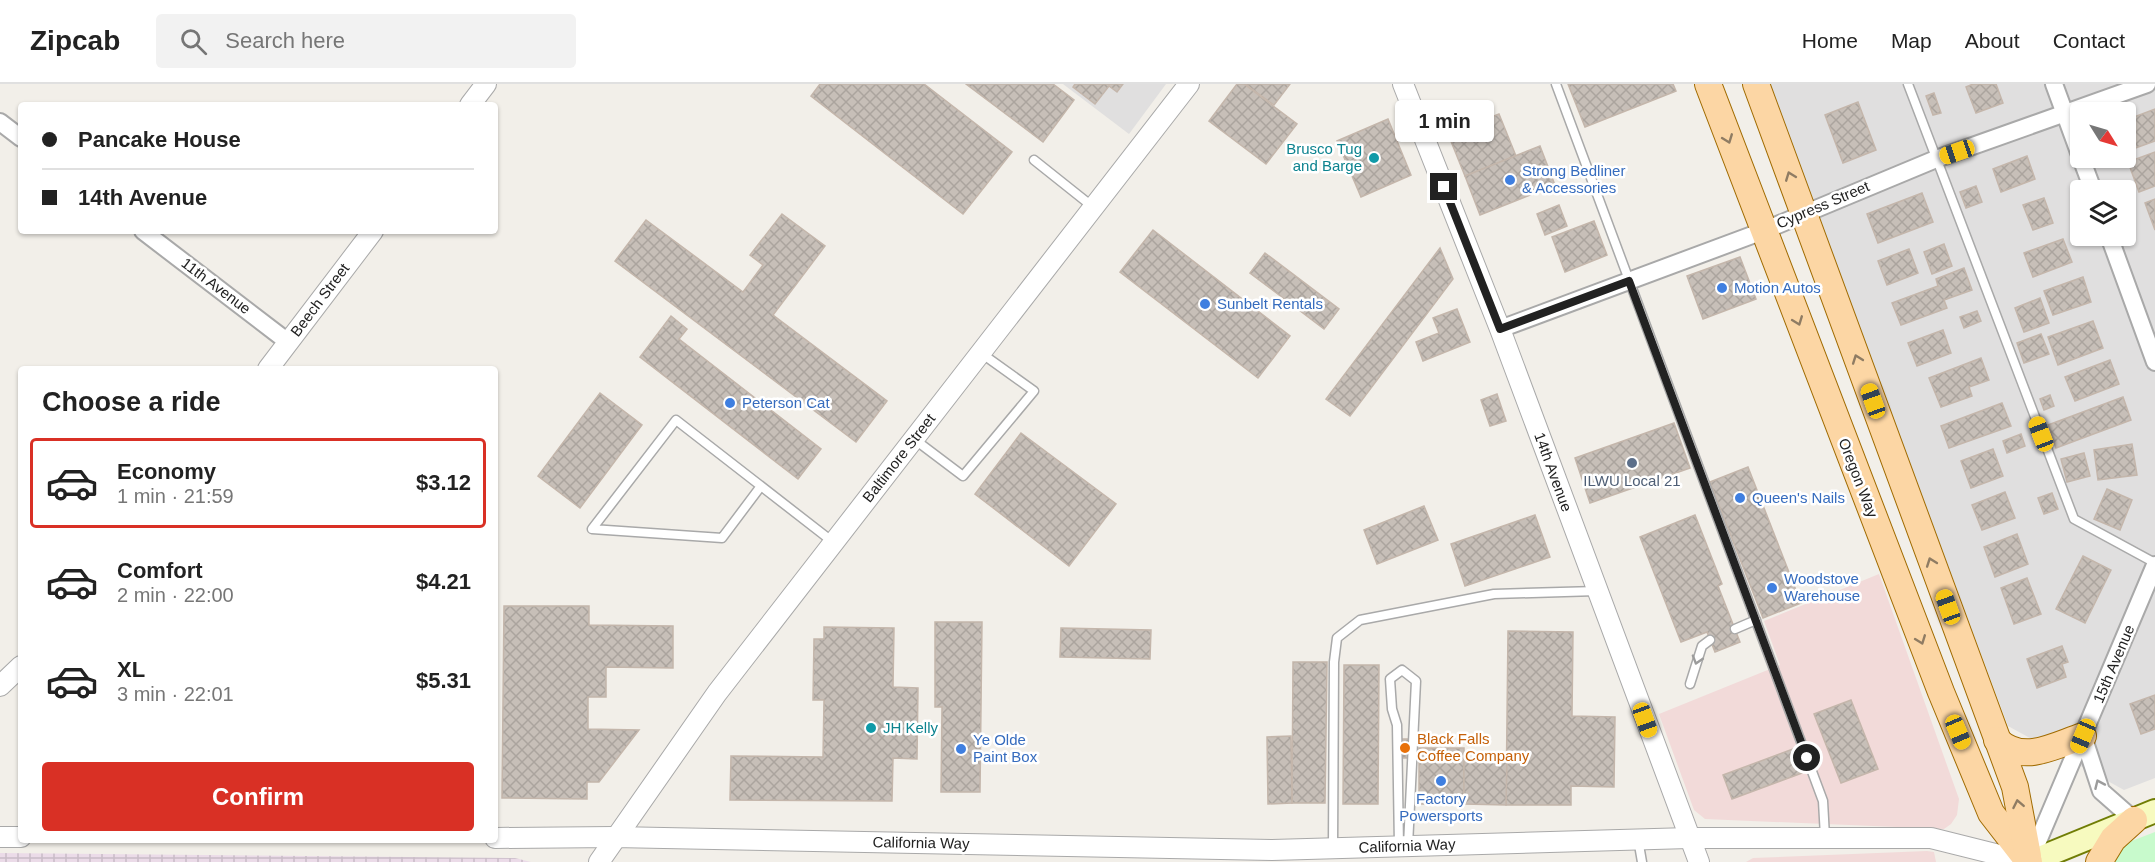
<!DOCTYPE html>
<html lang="en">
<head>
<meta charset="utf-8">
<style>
  body { margin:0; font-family:Helvetica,sans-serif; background:#f2f2f2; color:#222; height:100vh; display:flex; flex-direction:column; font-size:22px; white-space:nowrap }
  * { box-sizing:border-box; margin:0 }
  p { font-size:20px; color:#767676 }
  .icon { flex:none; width:33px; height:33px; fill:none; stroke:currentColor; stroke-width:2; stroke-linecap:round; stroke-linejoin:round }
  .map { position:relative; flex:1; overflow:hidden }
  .sheet { position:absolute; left:18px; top:282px; width:480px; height:477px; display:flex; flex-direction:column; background:#fff; border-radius:6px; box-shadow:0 2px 4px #0004 }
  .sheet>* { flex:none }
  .guide { position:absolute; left:18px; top:18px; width:480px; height:132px; border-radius:6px; box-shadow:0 2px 4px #0004; display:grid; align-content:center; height:132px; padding:0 24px; background:#fff }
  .needle { width:39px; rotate:127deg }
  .fabs { position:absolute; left:2070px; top:18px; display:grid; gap:12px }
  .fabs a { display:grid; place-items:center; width:66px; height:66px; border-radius:6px; background:#fff; box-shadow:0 2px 4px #0004; font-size:30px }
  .end { position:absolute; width:27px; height:27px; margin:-14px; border:8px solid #222; background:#fff; box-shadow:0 0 0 3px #fff }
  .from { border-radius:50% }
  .bubble { position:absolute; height:42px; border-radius:6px; background:#fff; box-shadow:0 2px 4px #0004; font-size:20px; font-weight:600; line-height:42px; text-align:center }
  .car { position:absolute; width:18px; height:36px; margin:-18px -9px; border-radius:8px; box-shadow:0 0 4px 2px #0007; background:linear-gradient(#f5c518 24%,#345 0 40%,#f5c518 0 76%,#345 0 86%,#f5c518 0) }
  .guide b { display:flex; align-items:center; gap:21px; height:57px; font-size:22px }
  .guide b+b { border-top:2px solid #e0e0e0 }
  .guide i { width:15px; height:15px; background:#222 }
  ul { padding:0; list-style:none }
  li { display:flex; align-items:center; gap:18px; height:90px; margin:0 12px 9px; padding:0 12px; border:3px solid transparent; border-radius:6px }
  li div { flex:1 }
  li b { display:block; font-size:22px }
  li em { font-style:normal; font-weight:600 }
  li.active { border-color:#d93025 }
  li>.icon { width:54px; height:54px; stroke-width:1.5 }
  h2 { padding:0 24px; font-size:27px; line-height:72px }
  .primary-button { display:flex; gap:12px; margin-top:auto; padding:12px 24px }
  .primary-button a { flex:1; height:69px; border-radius:6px; background:#d93025; color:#fff; font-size:24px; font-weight:600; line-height:69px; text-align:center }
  header { display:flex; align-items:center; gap:36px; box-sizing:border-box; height:84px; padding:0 30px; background:#fff; border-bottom:2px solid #e0e0e0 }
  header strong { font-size:28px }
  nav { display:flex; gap:33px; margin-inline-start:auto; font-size:21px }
  .search { width:420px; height:54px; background:#f2f2f2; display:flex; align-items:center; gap:15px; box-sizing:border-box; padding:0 21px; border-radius:6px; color:#767676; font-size:22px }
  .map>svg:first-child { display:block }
</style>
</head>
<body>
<header>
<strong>Zipcab</strong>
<div class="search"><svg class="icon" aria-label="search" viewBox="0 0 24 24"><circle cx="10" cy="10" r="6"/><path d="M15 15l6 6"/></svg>Search here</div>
<nav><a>Home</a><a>Map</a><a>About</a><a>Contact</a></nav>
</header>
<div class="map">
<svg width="2155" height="778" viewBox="0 0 2155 778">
  <defs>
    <pattern id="industrial-grid" width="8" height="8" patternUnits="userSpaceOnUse" patternTransform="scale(1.5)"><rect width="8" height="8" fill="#ebdbe8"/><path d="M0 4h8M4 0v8" fill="none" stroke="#c9bcc7"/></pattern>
    <pattern id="building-cross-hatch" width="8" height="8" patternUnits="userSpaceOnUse" patternTransform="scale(1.5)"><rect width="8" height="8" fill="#c7bfb8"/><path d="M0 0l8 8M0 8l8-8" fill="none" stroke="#aba49e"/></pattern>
  </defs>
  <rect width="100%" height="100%" fill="#f2efe9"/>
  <!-- residential -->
  <g fill="#e0dfdf" fill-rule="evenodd">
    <path d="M1063,0H1166L1129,50Z"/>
    <path d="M1768,0H2155V694L2124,706L2008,642ZM2080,28H2126V74H2080ZM2080,106H2126V152H2080Z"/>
  </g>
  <!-- commercial -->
  <g fill="#f2dad9">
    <path d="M1879,490L1959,715L1957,731L1951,740L1944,745L1705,735L1694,726L1659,630L1780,581L1764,537Z"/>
    <path d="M1927,767L1934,768L1936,778H1746L1753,774Z"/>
  </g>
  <!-- industrial -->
  <path fill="url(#industrial-grid)" d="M0,769L515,774L531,778H0Z"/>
  <!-- park -->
  <path fill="#c8facc" d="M2155,748V778H2105L2121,761Z"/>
  <!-- building -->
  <g fill="url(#building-cross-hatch)" stroke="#c4b6ab" stroke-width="1.5">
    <path d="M820,0H924L1012,68L963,130L811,12Z"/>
    <path d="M966,0H1053L1074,16L1043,58Z"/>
    <path d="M1075,0H1123L1117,8L1109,2L1095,20L1073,3Z"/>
    <path d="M1237,0H1244L1297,40L1266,80L1209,37Z"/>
    <path d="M1245,0H1290L1274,21Z"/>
    <path d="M1568,0H1673L1676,7L1585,43Z"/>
    <path d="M1973,0H1996L2003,19L1976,29L1966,3Z"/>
    <path d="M1934,9L1941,29L1933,31L1926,12Z"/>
    <path d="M1858,18L1876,66L1843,79L1825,31Z"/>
    <path d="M2155,25V57L2130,66L2126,55V36Z"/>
    <path d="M1499,30L1516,72L1465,92L1448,50Z"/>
    <path d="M1388,35L1411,91L1361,113L1337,57Z"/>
    <path d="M1540,62L1555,101L1480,131L1465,92Z"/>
    <path d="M2155,68V102L2139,108L2128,78Z"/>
    <path d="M2027,72L2035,95L2001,108L1993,85Z"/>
    <path d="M1976,102L1982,118L1966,124L1960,108Z"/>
    <path d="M1922,109L1933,138L1878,159L1867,130Z"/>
    <path d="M2044,114L2053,139L2033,146L2023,121Z"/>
    <path d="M2155,115V146L2145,119Z"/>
    <path d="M1559,121L1567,142L1545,151L1537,130Z"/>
    <path d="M782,130L825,162L773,231L887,317L856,358L615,177L646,136L743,208L763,181L750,171Z"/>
    <path d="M1594,137L1607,171L1565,188L1552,153Z"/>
    <path d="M1153,146L1290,252L1258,294L1120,188Z"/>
    <path d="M2063,155L2072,178L2033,193L2024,169Z"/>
    <path d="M1944,160L1952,182L1932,190L1924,168Z"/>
    <path d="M1440,164L1453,195L1350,332L1326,315Z"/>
    <path d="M1909,165L1918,189L1887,201L1878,177Z"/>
    <path d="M1265,169L1339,225L1324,245L1250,189Z"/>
    <path d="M1740,173L1756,215L1703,235L1687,192Z"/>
    <path d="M1964,184L1972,206L1944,216L1947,224L1901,241L1892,219L1938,202L1936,195Z"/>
    <path d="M2083,193L2091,218L2053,231L2044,207Z"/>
    <path d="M2040,214L2049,239L2024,248L2015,224Z"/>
    <path d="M1457,225L1470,258L1423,277L1416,258L1439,249L1433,234Z"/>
    <path d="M1977,227L1981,237L1964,244L1960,233Z"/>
    <path d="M671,232L687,245L679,255L821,365L798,395L640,273Z"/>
    <path d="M2093,237L2103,264L2058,281L2048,253Z"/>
    <path d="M1943,246L1951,269L1917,282L1908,259Z"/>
    <path d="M2041,250L2049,270L2024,279L2017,259Z"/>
    <path d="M1981,274L1989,296L1969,303L1972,312L1941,323L1929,294Z"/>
    <path d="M2110,276L2119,300L2075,317L2065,293Z"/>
    <path d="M600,309L642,341L580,424L538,392Z"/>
    <path d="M1497,310L1506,337L1490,342L1481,316Z"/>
    <path d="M2050,311L2054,322L2044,326L2040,315Z"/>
    <path d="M2123,313L2131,336L2056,364L2048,341Z"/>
    <path d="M2002,319L2011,342L1949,364L1941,342Z"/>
    <path d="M1674,339L1690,384L1590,419L1575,374Z"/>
    <path d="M1021,349L1116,420L1069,482L975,410Z"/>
    <path d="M2021,350L2025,362L2007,369L2003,357Z"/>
    <path d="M2132,360L2137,391L2098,396L2094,366Z"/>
    <path d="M1993,365L2003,392L1971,404L1961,377Z"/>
    <path d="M2084,369L2090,392L2067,398L2061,375Z"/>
    <path d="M1748,383L1801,519L1763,534L1710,398Z"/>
    <path d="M2107,405L2132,416L2120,446L2094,435Z"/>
    <path d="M2005,408L2015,434L1982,446L1972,421Z"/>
    <path d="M2052,409L2058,425L2044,430L2038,414Z"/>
    <path d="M1424,422L1438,456L1377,480L1364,446Z"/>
    <path d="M1535,431L1550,473L1465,502L1451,460Z"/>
    <path d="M1695,431L1722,500L1718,502L1740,558L1715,568L1707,548L1681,558L1640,453Z"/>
    <path d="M2017,450L2028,480L1995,493L1984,463Z"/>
    <path d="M2083,472L2111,486L2085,539L2056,525Z"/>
    <path d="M2027,494L2041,530L2014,540L2001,504Z"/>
    <path d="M504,522H589V541L673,542V584L606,583V613H588V645L639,646L599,698H587V715L502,714Z"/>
    <path d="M935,538H982L980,708H941L942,623H935Z"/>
    <path d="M824,543L894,544L893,603L918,604L917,675L893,674L892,717L730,716L731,672L823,673L824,616H813L814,555H824Z"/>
    <path d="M1061,544L1151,546L1150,575L1060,573Z"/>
    <path d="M1508,547L1573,548L1572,632L1615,633L1614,703L1571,702V721H1506Z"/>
    <path d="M2062,562L2068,578L2062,580L2066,593L2037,604L2027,575Z"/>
    <path d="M1293,578H1327L1325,719H1292Z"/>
    <path d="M1344,581H1379L1378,720H1343Z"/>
    <path d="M2155,611V645L2141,650L2130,620Z"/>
    <path d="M1851,616L1878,685L1841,699L1814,630Z"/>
    <path d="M1291,652L1292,719L1268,720L1267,653Z"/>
    <rect x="1401" y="655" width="8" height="19"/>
    <rect x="1419" y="664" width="45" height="56"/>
    <path d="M1793,665L1802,689L1732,715L1723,691Z"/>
    <path d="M1507,673L1506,721L1464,720V674Z"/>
  </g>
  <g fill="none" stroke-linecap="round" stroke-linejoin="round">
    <defs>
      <g id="service">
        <path d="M1556,0L1823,717L1825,753"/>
        <path d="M1908,0L2074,435L2155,479"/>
        <path d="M1034,76L1093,123"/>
        <path d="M914,355L963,392L1034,307L981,269"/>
        <path d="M761,402L722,454L592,445L676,336L833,458"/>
        <path d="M1735,545L1756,536"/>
        <path d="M1690,600L1702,562L1710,556"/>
        <path d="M1638,755L1642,778"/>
        <path d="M1399,762L1397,641L1392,625L1390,595L1402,586L1416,597L1408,762"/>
        <path d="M1333,764L1334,578L1337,554L1360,536L1494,510L1597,507"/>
      </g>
      <g id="minor">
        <path d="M2054,0L2080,71"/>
        <path d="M0,38L21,54"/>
        <path d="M2081,74L2093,106"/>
        <path d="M143,147L288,258"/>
        <path d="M2109,152L2155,278"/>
        <path d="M1500,245L1763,147L1936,75L2147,0"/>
        <path d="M2083,652L2101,707L2134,736"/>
        <path d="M2030,776L2155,481"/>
      </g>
      <g id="tertiary">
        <path d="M1403,0L1500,245L1699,778"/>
        <path d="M470,21L486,0"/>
        <path d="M268,285L373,147"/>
        <path d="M0,602L21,582"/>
        <path d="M0,753H21"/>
        <path d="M495,754L614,753L1272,766L1689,754H1931L2027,778"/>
        <path d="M599,778L717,609L1189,0"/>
      </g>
      <path id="secondary" d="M2030,778L2155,727"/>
      <g id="primary">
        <path d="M1708,0L1941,608L1991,729L2029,778"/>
        <path d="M1756,0L2015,703L2028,772"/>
        <path d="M1997,656C2023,681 2053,662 2083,652"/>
        <path d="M2099,778L2113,755L2134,736"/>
      </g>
    </defs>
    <!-- service casing -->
    <use href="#service" stroke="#a9a9a9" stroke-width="11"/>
    <!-- minor casing -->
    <use href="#minor" stroke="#a9a9a9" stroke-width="20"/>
    <!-- tertiary casing -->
    <use href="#tertiary" stroke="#a9a9a9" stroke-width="22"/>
    <!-- secondary casing -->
    <use href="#secondary" stroke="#707d05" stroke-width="26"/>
    <!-- primary casing -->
    <use href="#primary" stroke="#a06b00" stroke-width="28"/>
    <!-- service -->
    <use href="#service" stroke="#fff" stroke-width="8"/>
    <!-- minor -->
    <use href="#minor" stroke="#fff" stroke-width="16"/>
    <!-- tertiary -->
    <use href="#tertiary" stroke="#fff" stroke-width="20"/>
    <!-- secondary -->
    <use href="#secondary" stroke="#f7fabf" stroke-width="22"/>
    <!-- primary -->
    <use href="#primary" stroke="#fcd6a4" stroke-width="26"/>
  </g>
  <!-- one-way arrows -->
  <defs><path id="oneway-chevron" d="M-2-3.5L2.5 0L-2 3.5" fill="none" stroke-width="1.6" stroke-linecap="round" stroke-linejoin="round" transform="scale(1.5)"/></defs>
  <g stroke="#8f7c63">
    <use href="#oneway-chevron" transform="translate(1728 55) rotate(69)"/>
    <use href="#oneway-chevron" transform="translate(1790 92) rotate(-111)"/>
    <use href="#oneway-chevron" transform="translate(1798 237) rotate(69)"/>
    <use href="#oneway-chevron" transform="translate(1857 275) rotate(-110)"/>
    <use href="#oneway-chevron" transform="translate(1931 478) rotate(-110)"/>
    <use href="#oneway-chevron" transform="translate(1921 556) rotate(69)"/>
    <use href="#oneway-chevron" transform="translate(2018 720) rotate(-101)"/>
  </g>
  <g stroke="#9c9c9c">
    <use href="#oneway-chevron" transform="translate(1697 576) rotate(107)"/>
    <use href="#oneway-chevron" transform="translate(2099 700) rotate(-114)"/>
  </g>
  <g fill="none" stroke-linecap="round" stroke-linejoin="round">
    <!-- route -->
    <path stroke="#222" stroke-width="8" d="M1444,103L1500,245L1629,197L1807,674"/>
  </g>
  <!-- markers -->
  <g fill="#0f9aa8" stroke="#fff" stroke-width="2">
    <circle cx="1374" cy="74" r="6"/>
    <circle cx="871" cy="644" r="6"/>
  </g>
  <g fill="#3f7fe0" stroke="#fff" stroke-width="2">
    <circle cx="1510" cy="96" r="6"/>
    <circle cx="1722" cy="204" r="6"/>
    <circle cx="1205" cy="220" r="6"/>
    <circle cx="730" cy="319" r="6"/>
    <circle cx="1740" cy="414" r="6"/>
    <circle cx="1772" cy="504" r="6"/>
    <circle cx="961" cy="665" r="6"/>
    <circle cx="1441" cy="697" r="6"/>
  </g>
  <circle fill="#5c6f8a" stroke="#fff" stroke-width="2" cx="1632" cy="379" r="6"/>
  <circle fill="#e8710a" stroke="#fff" stroke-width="2" cx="1405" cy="664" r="6"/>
  <g text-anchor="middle" stroke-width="5" stroke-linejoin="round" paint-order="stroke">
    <!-- culture labels -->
    <g font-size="15" fill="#0d838f" stroke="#fff" text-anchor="end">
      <text x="1362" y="70">Brusco Tug<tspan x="1362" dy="17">and Barge</tspan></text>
      <text x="883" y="649" text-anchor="start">JH Kelly</text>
    </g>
    <!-- shop labels -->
    <g font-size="15" fill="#366cbe" stroke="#fff" text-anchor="start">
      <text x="1522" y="92">Strong Bedliner<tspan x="1522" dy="17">&amp; Accessories</tspan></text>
      <text x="1734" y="209">Motion Autos</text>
      <text x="1217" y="225">Sunbelt Rentals</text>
      <text x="742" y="324">Peterson Cat</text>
      <text x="1752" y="419">Queen's Nails</text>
      <text x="1784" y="500">Woodstove<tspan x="1784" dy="17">Warehouse</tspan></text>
      <text x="973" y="661">Ye Olde<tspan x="973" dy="17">Paint Box</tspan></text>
      <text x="1441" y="720" text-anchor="middle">Factory<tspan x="1441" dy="17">Powersports</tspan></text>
    </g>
    <!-- street labels -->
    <g font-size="15" fill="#222" stroke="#fff">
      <text transform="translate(1823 121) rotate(-23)" y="5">Cypress Street</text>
      <text transform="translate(216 202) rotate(37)" y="5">11th Avenue</text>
      <text transform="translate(320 216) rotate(-53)" y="5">Beech Street</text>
      <text transform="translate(899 374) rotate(-52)" y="5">Baltimore Street</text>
      <text transform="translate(1553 388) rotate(70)" y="5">14th Avenue</text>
      <text transform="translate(1858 394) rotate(69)" y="5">Oregon Way</text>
      <text transform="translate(2114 580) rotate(-67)" y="5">15th Avenue</text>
      <text transform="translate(921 759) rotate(1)" y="5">California Way</text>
      <text transform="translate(1407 762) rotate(-2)" y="5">California Way</text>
    </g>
    <!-- service labels -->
    <g font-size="15" fill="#4e5e75" stroke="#fff">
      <text x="1632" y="402">ILWU Local 21</text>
    </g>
    <!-- food labels -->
    <g font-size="15" fill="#c56008" stroke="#fff" text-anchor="start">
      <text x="1417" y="660">Black Falls<tspan x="1417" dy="17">Coffee Company</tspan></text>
    </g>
  </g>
</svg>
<div class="fabs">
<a><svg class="needle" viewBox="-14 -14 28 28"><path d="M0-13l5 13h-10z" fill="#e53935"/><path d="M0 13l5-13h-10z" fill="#767676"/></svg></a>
<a><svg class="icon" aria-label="layers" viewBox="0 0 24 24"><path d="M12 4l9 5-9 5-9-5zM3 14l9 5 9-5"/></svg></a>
</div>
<i class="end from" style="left:1807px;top:674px"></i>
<i class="end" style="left:1444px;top:103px"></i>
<div class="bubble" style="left:1395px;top:16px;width:99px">1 min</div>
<i class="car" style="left:1957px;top:68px;rotate:251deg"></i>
<i class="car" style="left:1873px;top:317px;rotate:340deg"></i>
<i class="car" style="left:2041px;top:350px;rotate:339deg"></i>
<i class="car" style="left:1948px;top:523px;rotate:340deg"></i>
<i class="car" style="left:1645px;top:636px;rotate:160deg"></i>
<i class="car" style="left:1958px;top:648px;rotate:157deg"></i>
<i class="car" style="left:2083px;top:652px;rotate:203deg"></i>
<div class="guide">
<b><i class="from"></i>Pancake House</b>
<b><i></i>14th Avenue</b>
</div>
<section class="sheet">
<h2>Choose a ride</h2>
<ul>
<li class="active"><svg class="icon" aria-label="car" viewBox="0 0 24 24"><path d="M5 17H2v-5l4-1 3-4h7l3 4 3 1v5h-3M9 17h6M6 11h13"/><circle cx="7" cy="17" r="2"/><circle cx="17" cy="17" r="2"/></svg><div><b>Economy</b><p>1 min · 21:59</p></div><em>$3.12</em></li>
<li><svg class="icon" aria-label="car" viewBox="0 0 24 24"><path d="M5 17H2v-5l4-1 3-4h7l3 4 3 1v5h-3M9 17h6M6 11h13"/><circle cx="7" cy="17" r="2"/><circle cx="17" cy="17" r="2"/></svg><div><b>Comfort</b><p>2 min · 22:00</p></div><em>$4.21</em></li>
<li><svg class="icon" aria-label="car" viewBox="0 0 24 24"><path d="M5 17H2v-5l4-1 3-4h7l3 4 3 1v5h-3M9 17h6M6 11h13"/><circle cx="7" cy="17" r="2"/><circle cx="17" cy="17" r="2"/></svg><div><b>XL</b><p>3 min · 22:01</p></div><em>$5.31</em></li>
</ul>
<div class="primary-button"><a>Confirm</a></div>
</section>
</div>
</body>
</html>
